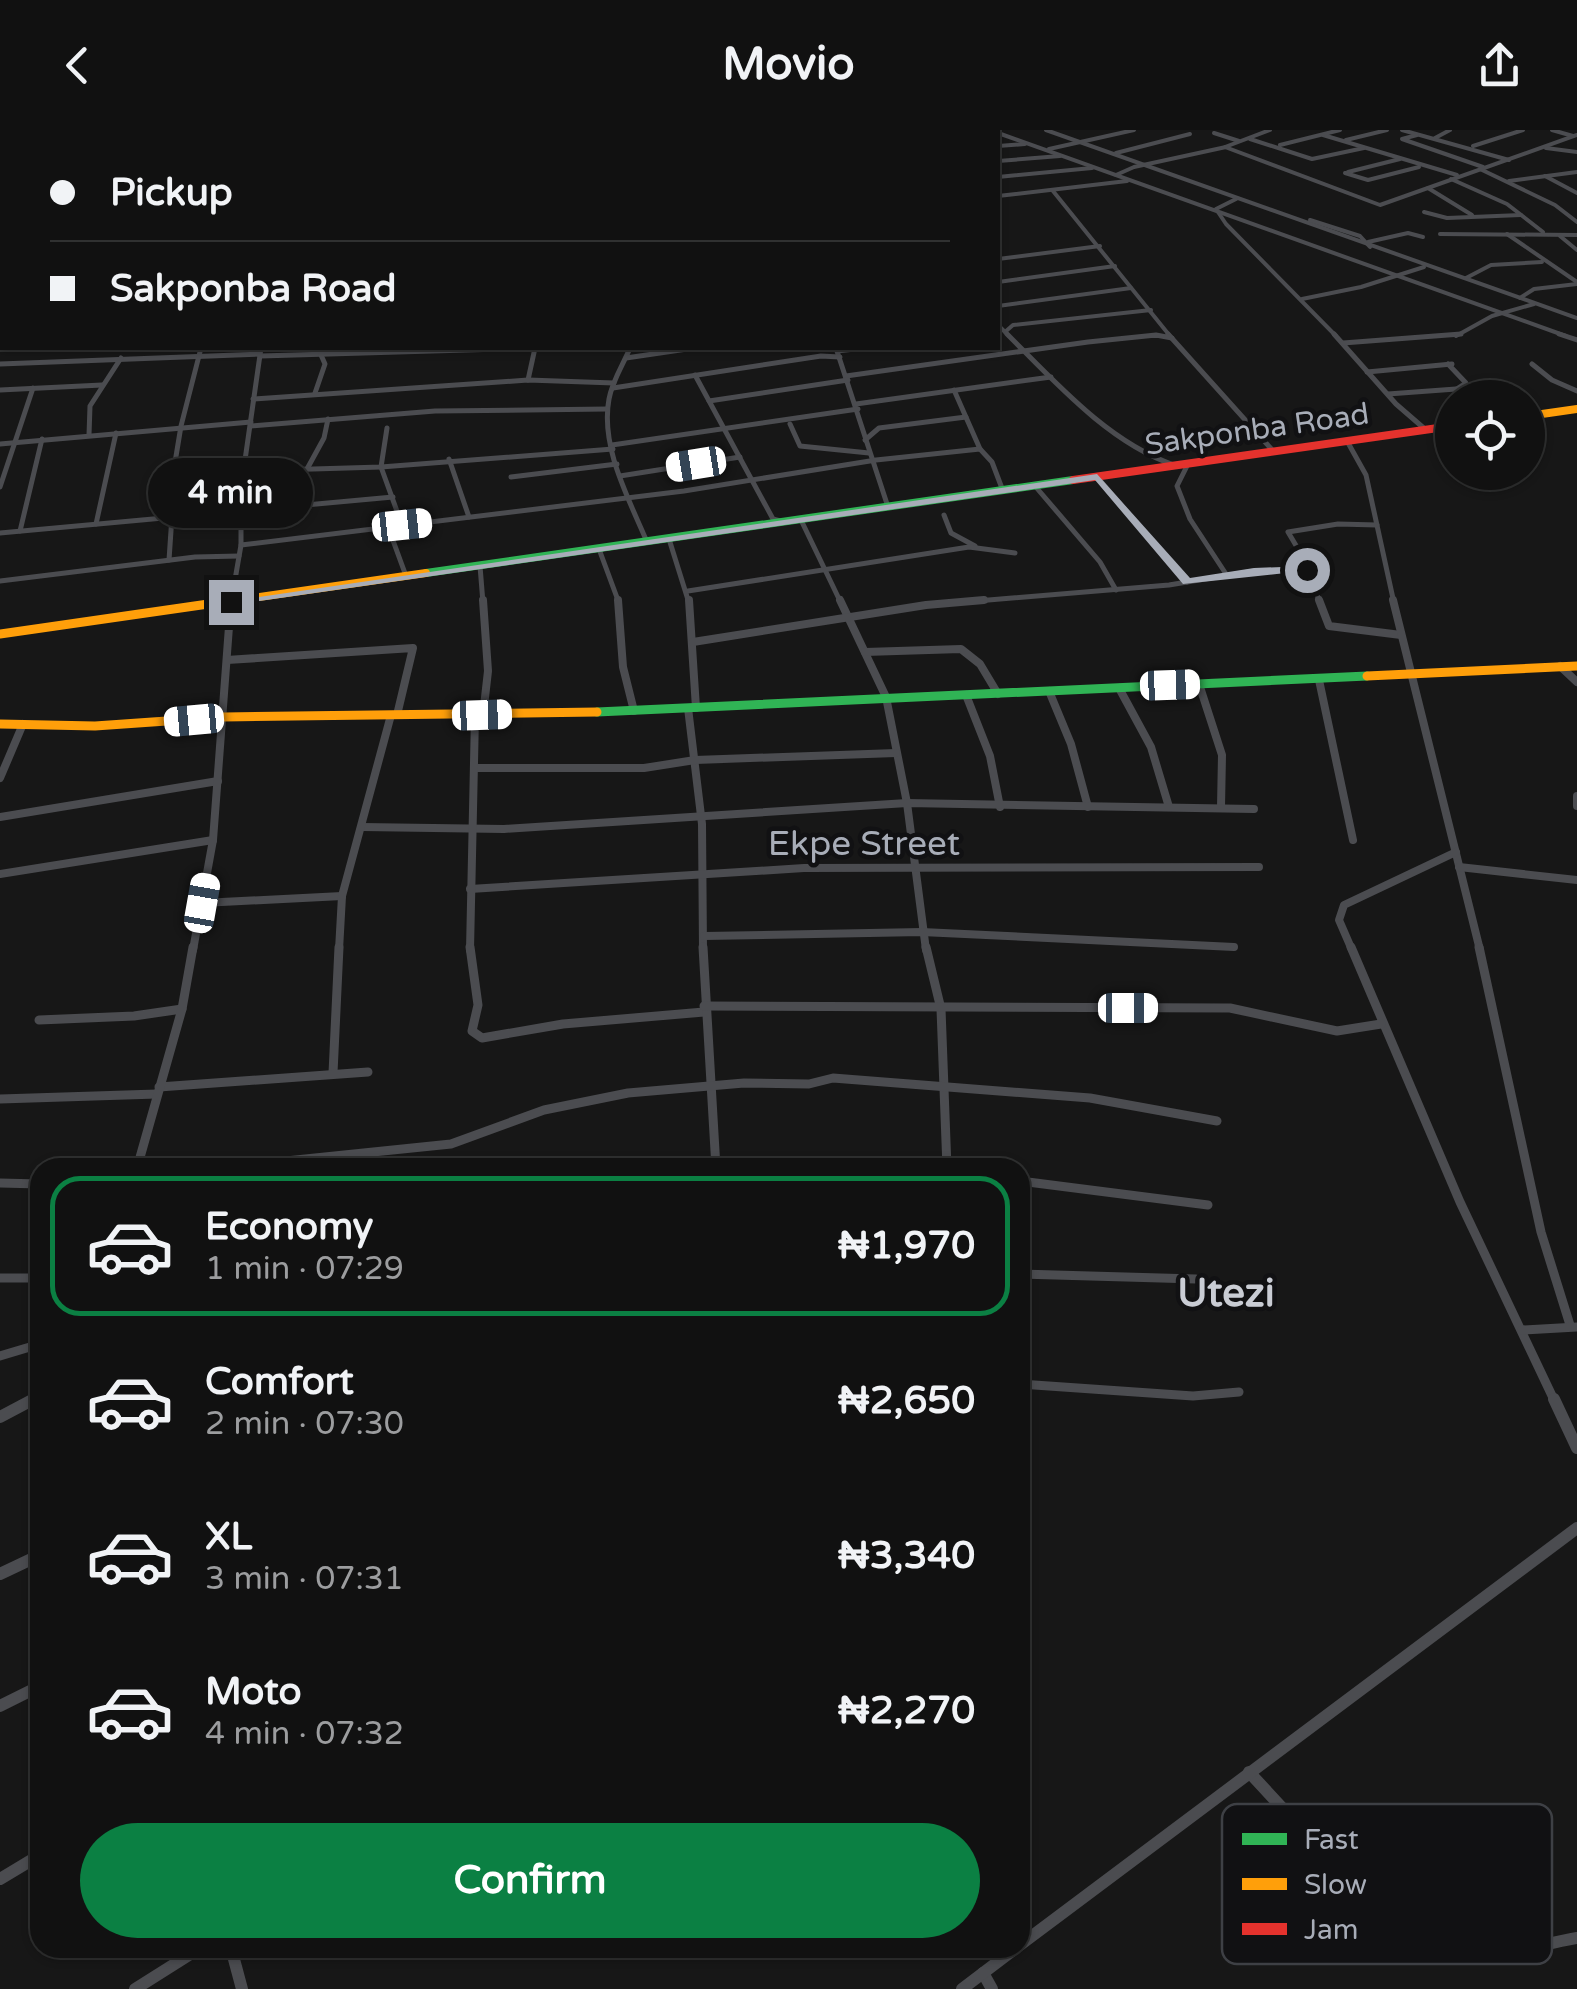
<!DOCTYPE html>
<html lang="en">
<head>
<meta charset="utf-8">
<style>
  body { margin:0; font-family:"Varela Round",sans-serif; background:#1e1f1f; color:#f1f3f6; height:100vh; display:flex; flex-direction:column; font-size:38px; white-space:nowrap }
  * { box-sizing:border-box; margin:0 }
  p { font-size:32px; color:#9c9d9f }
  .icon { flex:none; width:55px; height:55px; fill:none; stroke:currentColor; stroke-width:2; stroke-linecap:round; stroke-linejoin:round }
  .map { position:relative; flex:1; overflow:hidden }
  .panel { position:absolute; left:30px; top:1028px; width:1000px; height:800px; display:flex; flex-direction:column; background:#111; border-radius:30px; box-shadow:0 2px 8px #0004,0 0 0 2px #303131 }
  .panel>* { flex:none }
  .guide { position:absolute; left:0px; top:0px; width:1000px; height:220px; box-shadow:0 2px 8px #0004,0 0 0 2px #303131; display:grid; align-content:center; height:220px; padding:0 50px; background:#111 }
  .tools { position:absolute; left:1435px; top:250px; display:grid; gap:20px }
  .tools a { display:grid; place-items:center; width:110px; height:110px; border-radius:50%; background:#111; box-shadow:0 2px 8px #0004,0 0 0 2px #303131; font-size:50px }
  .end { position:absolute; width:45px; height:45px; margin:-22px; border:12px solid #a8adb8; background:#111; box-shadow:0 0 0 5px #111 }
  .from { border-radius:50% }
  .bubble { position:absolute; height:70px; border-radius:35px; background:#111; box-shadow:0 2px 8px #0004,0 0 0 2px #303131; font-size:32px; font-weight:700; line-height:70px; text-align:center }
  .car { position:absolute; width:30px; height:60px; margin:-30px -15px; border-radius:12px; box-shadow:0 0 8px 2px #0007; background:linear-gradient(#fff 24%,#345 0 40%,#fff 0 76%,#345 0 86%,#fff 0) }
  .guide b { display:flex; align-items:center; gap:35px; height:95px; font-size:38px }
  .guide b+b { border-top:2px solid #303131 }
  .guide i { width:25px; height:25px; background:#f1f3f6 }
  ul { padding:18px 0 0; list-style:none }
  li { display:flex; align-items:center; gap:30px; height:140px; margin:0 20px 15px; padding:0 30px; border:5px solid transparent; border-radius:30px }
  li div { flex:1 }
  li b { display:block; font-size:38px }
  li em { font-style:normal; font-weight:700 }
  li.active { border-color:#0b8043 }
  li>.icon { width:90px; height:90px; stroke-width:1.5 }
  .button { display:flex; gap:20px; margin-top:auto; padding:20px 50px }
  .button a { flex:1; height:115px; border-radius:60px; background:#0b8043; color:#fff; font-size:40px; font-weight:700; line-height:115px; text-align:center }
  header { display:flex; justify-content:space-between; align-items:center; height:130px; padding:0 50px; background:#111; font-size:45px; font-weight:700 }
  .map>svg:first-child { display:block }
</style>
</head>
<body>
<header><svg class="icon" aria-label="back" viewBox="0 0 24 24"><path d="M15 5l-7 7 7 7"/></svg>Movio<svg class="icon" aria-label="share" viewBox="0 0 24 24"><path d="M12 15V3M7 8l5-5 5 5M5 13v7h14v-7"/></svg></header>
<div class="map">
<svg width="1577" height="1859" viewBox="0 0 1577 1859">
  <rect width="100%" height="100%" fill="#171717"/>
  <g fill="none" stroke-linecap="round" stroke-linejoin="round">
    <!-- street-far4 -->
    <g stroke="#4b4c50" stroke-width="4">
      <path d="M1046,0L1577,188"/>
      <path d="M1270,0L1225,17L1380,75L1577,5"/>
      <path d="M1402,0L1509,30"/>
      <path d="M1552,0L1573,6"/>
      <path d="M135,2L170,0"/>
      <path d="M451,2L498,0"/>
      <path d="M736,2L779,0"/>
      <path d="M998,3L1566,206"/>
      <path d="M1214,3L1239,11"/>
      <path d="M1323,5L1457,45"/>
      <path d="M1417,5L1402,9L1483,37"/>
      <path d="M1435,8L1450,0"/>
      <path d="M1250,9L1312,29L1364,18"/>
      <path d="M1346,10L1387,0"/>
      <path d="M1280,15L1340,0"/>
      <path d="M998,16L1025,14"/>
      <path d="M1473,16L1523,0"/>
      <path d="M1546,18L1577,22"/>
      <path d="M1049,19L1134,0"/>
      <path d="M1116,23L1190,4"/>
      <path d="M998,31L1060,26"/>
      <path d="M1480,39L1555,75L1577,92"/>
      <path d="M1348,42L1400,29"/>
      <path d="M1345,43L1368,50L1419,37"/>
      <path d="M1116,45L1134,37L1226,17"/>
      <path d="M1545,46L1577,63"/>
      <path d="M998,47L1092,38"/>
      <path d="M1451,49L1507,74L1543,102"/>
      <path d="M1509,51L1577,42"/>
      <path d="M1428,58L1472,85"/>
      <path d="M1053,61L1170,206"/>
      <path d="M998,66L1127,51"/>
      <path d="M1236,69L1216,79L1226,94L1336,206"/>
      <path d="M1424,82L1447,88L1521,85"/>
      <path d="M1310,90L1360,106L1370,117"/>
      <path d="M1440,104L1577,105"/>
      <path d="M1507,104L1577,152"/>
      <path d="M1560,106L1577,120"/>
      <path d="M1368,112L1408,103L1423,107"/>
      <path d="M998,129L1100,116"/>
      <path d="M1466,148L1491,135L1542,132"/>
      <path d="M998,152L1115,136"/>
      <path d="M1520,168L1534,159L1577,154"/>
      <path d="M1302,169L1361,157L1424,137"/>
      <path d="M998,176L1131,158"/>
      <path d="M0,191L2,185"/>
      <path d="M998,195L1009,206"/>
      <path d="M1005,202L1013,195L1151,180"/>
      <path d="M1146,206H1162"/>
      <path d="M1456,206L1492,186L1534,174"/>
    </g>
    <!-- street-far3 -->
    <g stroke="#4b4c50" stroke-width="5">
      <path d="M1007,204C1055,252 1109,313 1174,335"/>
      <path d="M1168,204L1274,322"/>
      <path d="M1334,204L1396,274L1426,300"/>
      <path d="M1559,204L1577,210"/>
      <path d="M1343,213L1461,204"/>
      <path d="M630,218C623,235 612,251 609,269C600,317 629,369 647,412"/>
      <path d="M836,218L888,377"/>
      <path d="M837,221L864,218"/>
      <path d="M260,226L538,218"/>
      <path d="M626,228L694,218"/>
      <path d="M0,234L260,224"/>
      <path d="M1448,234L1466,253L1455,260L1461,268"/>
      <path d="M1532,234L1552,250L1577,261"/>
      <path d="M1367,242L1452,234"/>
      <path d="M695,245L773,389L784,392"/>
      <path d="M846,246L1088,212L1156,205L1172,208"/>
      <path d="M528,250L535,218"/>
      <path d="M613,258L821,226L840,227"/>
      <path d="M0,260L102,255"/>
      <path d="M954,260L980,319"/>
      <path d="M315,263L325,234L321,225L325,218"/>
      <path d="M1388,264L1456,259"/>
      <path d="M253,269L528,250L614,253"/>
      <path d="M709,271L848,250"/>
      <path d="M856,274L1051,247"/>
      <path d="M790,294L800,316L869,323"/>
      <path d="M251,296L435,281L607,279"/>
      <path d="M387,298L381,337L402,395"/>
      <path d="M89,305L90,276L121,228"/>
      <path d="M865,310L879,298L966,287"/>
      <path d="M1347,311L1366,345L1394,473"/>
      <path d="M0,314L251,292"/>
      <path d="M612,315L858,279"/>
      <path d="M449,329L469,387"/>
      <path d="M1188,334L1177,356L1190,389L1226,444"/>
      <path d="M307,339L324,308L328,289"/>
      <path d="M242,341L381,337L613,319"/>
      <path d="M620,346L740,327"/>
      <path d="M511,347L617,334"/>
      <path d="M1097,347L1187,452"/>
      <path d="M1035,356L1100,432L1116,460"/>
      <path d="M0,357L33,258"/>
      <path d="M944,385L951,403L975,416"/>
      <path d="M166,387L181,296L201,218"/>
      <path d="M801,390L841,473"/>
      <path d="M96,394L116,303"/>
      <path d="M393,396L391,405L406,446"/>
      <path d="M20,401L42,309"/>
      <path d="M0,403L393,367"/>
      <path d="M669,409L689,473"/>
      <path d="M241,415L684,361L876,330L980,319L992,332L1003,361"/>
      <path d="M599,419L619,473"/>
      <path d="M169,430L172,386"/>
      <path d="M480,436L483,473"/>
      <path d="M0,451L195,427L239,426"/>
      <path d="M688,461L969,417L1015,423"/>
      <path d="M231,473L241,415V358L261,218"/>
      <path d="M953,473L1169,455L1254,441L1307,440"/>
      <path d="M1320,473L1304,429L1288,402L1338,394L1377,395"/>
    </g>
    <!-- street-far2 -->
    <g stroke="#4b4c50" stroke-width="8">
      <path d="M483,470L488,541L483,585"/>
      <path d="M618,470L623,537L634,581"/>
      <path d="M689,470L696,578"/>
      <path d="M840,470L886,567L907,673L926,820"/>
      <path d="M1319,470L1329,496L1401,505"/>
      <path d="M1393,470L1480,820"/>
      <path d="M693,512L926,475L984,470"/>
      <path d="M865,522L961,519L980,534L998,564"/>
      <path d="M227,530L413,518L397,585"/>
      <path d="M1560,536L1577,552"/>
      <path d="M1319,550L1353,710"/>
      <path d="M1199,554L1222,625L1221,677"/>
      <path d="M1119,558L1151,617L1169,677"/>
      <path d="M1049,561L1071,614L1088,677"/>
      <path d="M966,565L990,626L1000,677"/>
      <path d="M688,578L702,694L703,820"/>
      <path d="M474,638H644L695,630L896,623"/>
      <path d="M0,648L23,594"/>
      <path d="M1577,666V676"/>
      <path d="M0,687L218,651"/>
      <path d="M362,697L504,699L907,673L1254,679"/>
      <path d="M1459,737L1577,750"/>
      <path d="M0,744L213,710"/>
      <path d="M470,759L804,738L1259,737"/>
      <path d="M202,773L342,766"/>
      <path d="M704,806L922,802L1234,817"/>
      <path d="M193,820L213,710L231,470"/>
      <path d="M339,820L342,766L391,585"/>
      <path d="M470,820L475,586"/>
      <path d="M1352,820L1339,790L1344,775L1456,722"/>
    </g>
    <!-- street-far1 -->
    <g stroke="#4b4c50" stroke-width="9">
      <path d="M470,817L478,875L472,901L482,908L563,894L704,882"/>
      <path d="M703,817L716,1038"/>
      <path d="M926,817L941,879L947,1038"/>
      <path d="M1351,817L1460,1072L1555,1272"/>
      <path d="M1479,817L1541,1102L1570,1195"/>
      <path d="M704,876L1230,878L1337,901L1381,894"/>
      <path d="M39,890L134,886L182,879"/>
      <path d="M333,943L339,817"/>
      <path d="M159,957L368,942"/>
      <path d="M0,969L157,964"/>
      <path d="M137,1038L182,879L193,817"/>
      <path d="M217,1038L451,1014L544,980L628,963L744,953L809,954L833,948L1090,968L1217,991"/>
      <path d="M1020,1051L1208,1075"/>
      <path d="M0,1053L40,1054"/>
      <path d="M1020,1144L1196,1149"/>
      <path d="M0,1148H40"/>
      <path d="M1522,1200L1577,1197"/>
      <path d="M0,1226L40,1214"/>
      <path d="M1020,1254L1193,1266L1239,1262"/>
      <path d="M29,1272L40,1266"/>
    </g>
    <!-- street -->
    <g stroke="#4b4c50" stroke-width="12">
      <path d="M1554,1269L1577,1318"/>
      <path d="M0,1287L34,1269"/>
      <path d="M0,1444L40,1425"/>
      <path d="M0,1576L40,1556"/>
      <path d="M1249,1642L1407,1813C1455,1845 1524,1817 1577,1808"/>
      <path d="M0,1749L40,1725"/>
      <path d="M1020,1815L1577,1398"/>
      <path d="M231,1818L242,1859"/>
      <path d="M983,1843L992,1859"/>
      <path d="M135,1859L200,1818"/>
      <path d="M962,1859L1016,1818"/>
    </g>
    <!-- fast-far1 -->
    <path stroke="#30b455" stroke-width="8" d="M426,443L1073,350"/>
    <!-- fast -->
    <path stroke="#30b455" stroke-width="9" d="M597,582L1367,546"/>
    <!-- slow-far1 -->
    <g stroke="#ff9f0a" stroke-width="8">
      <path d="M1528,286L1577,279"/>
      <path d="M218,473L426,443"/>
    </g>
    <!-- slow -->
    <g stroke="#ff9f0a" stroke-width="9">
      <path d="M0,504L236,470"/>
      <path d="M1367,546L1577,536"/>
      <path d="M0,594L95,596L224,587L597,582"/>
    </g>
    <!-- jam -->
    <path stroke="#e5322d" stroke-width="8" d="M1073,350L1452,296"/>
  </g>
  <!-- route -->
  <path fill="#a8adb8" d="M1097,344L1190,448L1254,438L1307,436L1313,440L1183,454L1095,350L231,475L225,472Z"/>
  <g text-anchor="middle" stroke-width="9" stroke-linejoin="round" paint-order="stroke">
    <!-- far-street labels -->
    <g font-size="30" fill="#a8adb8" stroke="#111113">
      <text transform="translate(1257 299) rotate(-8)" y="10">Sakponba Road</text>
    </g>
    <!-- street labels -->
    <g font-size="35" fill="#a8adb8" stroke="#111113">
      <text x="864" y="725">Ekpe Street</text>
    </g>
    <!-- quarter labels -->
    <g font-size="40" font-weight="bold" fill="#c9ccd4" stroke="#111113">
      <text x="1226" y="1176">Utezi</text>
    </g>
  </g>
  <!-- legend -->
  <rect x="1222" y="1674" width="330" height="160" rx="15" fill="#111113" stroke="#3e4045" stroke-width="2.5"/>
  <rect x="1242" y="1703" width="45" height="12" fill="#30b455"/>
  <rect x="1242" y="1748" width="45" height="12" fill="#ff9f0a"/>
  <rect x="1242" y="1793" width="45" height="12" fill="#e5322d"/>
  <g font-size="28" fill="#a8adb8">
    <text x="1304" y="1719">Fast</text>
    <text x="1304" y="1764">Slow</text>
    <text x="1304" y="1809">Jam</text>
  </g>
</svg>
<div class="tools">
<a><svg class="icon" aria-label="locate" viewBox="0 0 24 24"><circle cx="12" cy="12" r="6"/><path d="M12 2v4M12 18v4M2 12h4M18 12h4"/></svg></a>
</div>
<i class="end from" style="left:1307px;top:440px"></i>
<i class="end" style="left:231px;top:472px"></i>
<div class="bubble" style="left:148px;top:328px;width:165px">4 min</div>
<i class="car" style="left:696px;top:334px;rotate:261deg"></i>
<i class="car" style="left:402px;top:395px;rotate:84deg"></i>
<i class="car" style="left:1170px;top:555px;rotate:88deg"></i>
<i class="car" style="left:482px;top:585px;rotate:88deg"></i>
<i class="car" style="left:194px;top:590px;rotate:265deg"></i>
<i class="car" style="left:202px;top:773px;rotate:10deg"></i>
<i class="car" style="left:1128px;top:878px;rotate:90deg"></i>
<div class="guide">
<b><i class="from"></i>Pickup</b>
<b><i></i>Sakponba Road</b>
</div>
<section class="panel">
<ul>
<li class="active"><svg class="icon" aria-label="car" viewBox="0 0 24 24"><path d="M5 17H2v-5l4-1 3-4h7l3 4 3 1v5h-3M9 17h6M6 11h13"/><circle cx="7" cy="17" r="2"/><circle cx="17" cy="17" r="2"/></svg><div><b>Economy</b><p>1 min · 07:29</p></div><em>₦1,970</em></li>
<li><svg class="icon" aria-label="car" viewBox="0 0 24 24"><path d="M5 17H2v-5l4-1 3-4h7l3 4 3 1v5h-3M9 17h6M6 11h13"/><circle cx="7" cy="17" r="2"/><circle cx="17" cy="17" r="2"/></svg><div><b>Comfort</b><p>2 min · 07:30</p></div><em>₦2,650</em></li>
<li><svg class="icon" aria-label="car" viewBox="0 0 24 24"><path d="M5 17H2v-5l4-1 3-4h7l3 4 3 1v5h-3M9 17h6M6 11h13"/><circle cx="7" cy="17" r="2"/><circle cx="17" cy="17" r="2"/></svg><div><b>XL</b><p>3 min · 07:31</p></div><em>₦3,340</em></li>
<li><svg class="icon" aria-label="car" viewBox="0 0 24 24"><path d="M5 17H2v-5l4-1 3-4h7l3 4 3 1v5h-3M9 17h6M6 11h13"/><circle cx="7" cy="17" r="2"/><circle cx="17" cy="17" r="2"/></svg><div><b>Moto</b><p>4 min · 07:32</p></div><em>₦2,270</em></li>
</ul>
<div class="button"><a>Confirm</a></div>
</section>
</div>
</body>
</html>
